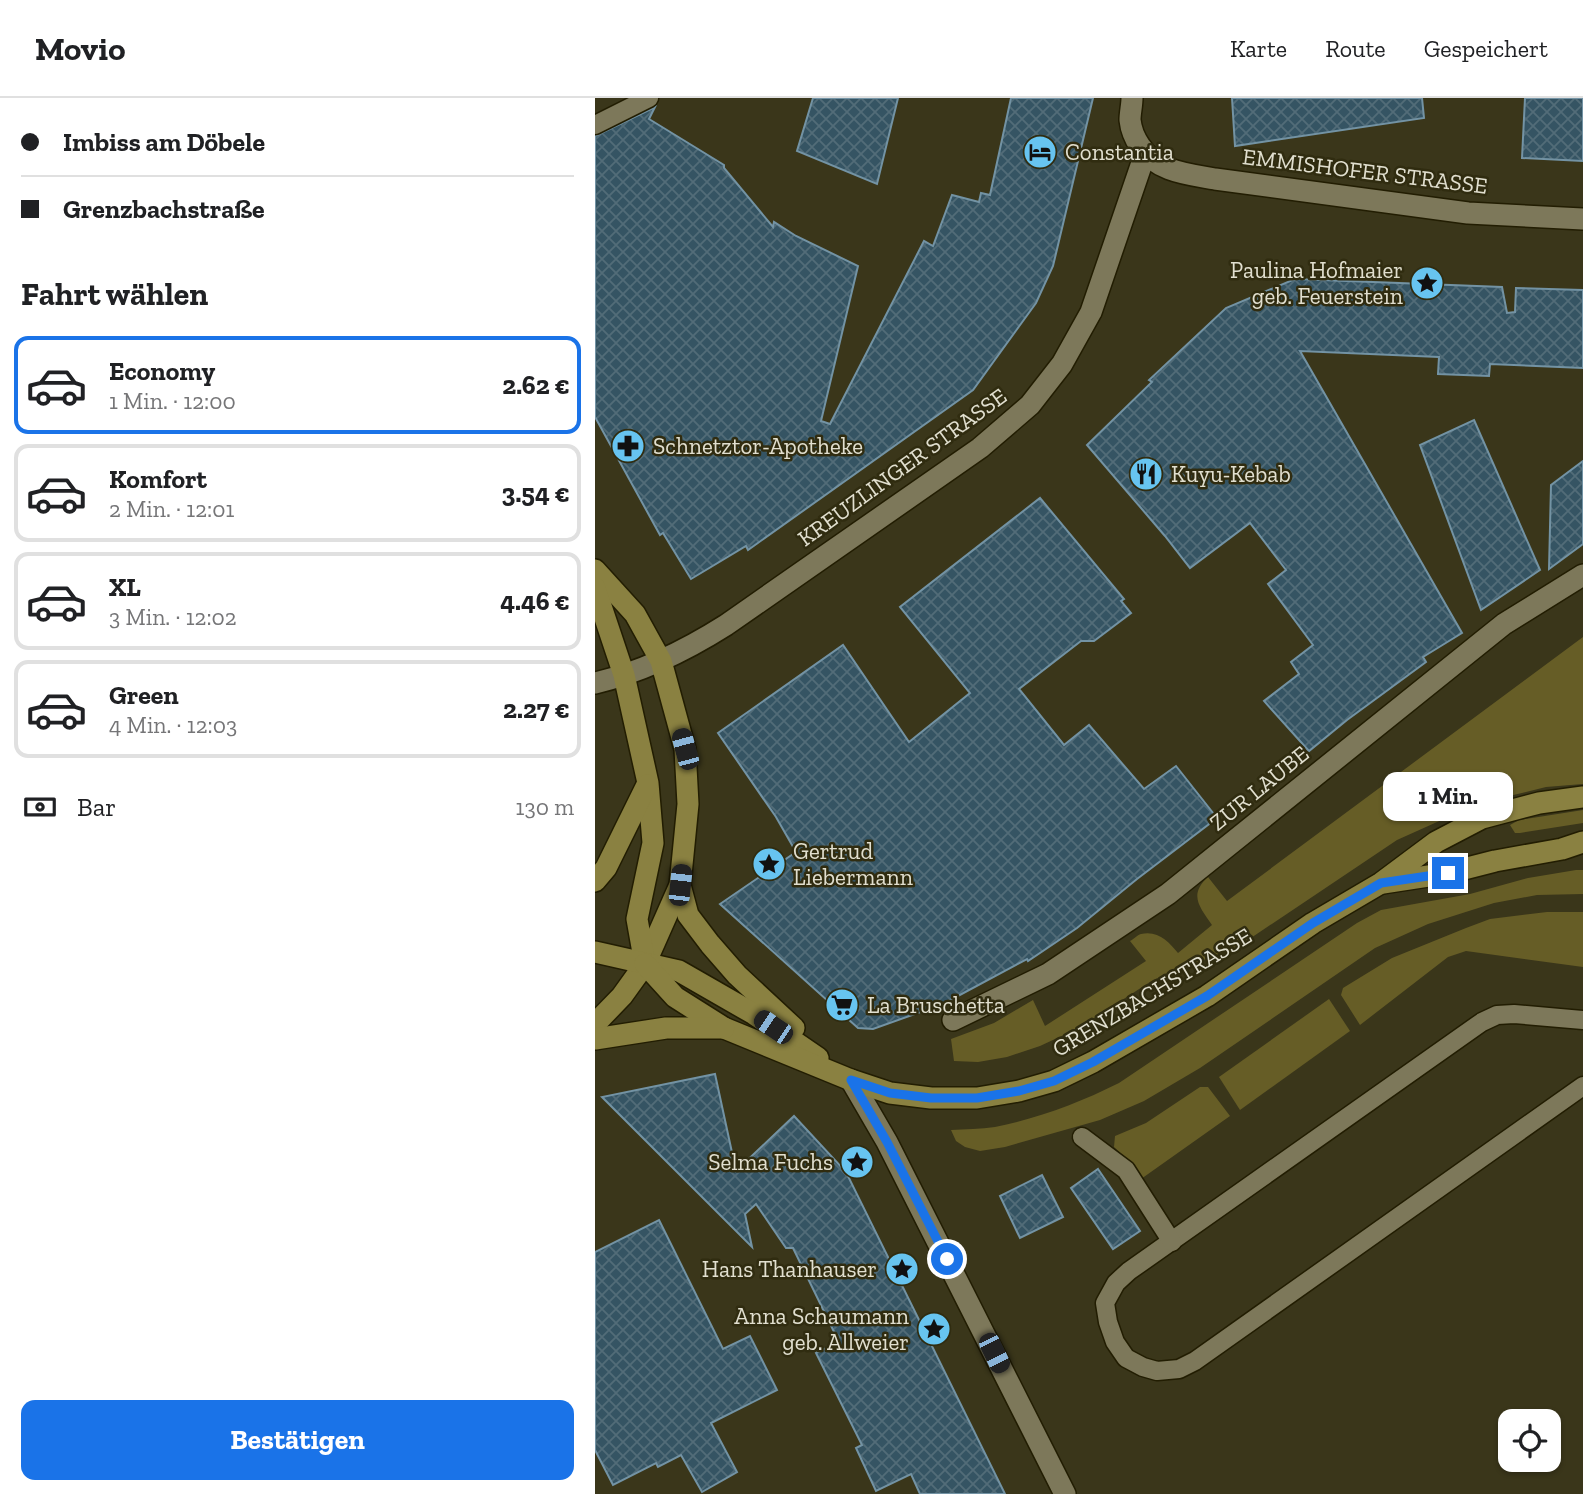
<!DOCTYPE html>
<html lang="de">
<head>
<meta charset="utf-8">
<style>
  body { margin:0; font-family:"Zilla Slab",serif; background:#f6f6f6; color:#202124; height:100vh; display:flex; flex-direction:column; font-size:26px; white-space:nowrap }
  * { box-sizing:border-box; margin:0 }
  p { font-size:23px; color:#757577 }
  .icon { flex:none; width:38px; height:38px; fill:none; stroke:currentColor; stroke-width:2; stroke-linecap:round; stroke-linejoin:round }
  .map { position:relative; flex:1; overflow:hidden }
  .drawer { display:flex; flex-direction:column; background:#fff; width:595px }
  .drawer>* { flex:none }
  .guide { display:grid; align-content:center; height:154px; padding:0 21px; background:#fff }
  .fabs { position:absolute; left:903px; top:1311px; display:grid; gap:14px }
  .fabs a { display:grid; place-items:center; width:63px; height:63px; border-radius:14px; background:#fff; box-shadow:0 2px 5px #0004; font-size:35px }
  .end { position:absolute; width:32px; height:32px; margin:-16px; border:9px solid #1a73e8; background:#fff; box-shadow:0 0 0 4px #fff }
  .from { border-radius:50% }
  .bubble { position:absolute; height:49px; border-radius:14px; background:#fff; box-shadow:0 2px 5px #0004; font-size:23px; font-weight:800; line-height:49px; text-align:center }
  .car { position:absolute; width:21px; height:42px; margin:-21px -10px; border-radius:9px; box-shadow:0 0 5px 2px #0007; background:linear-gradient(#222 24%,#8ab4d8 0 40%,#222 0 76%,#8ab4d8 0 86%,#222 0) }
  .guide b { display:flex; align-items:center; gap:24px; height:66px; font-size:26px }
  .guide b+b { border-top:2px solid #e0e0e0 }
  .guide i { width:18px; height:18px; background:#202124 }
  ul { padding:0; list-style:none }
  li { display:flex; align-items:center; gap:21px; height:98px; margin:0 14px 10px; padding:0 7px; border:4px solid #e0e0e0; border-radius:14px }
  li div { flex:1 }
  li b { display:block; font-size:26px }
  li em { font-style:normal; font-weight:800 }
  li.selected { border-color:#1a73e8 }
  li>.icon { width:63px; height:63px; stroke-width:1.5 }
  h2 { padding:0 21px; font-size:32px; line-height:84px }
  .pay { display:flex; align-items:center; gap:18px; height:77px; padding:0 21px; font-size:26px }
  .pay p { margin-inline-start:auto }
  .primary-button { display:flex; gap:14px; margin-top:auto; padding:14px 21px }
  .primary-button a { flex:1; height:80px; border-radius:14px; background:#1a73e8; color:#fff; font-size:28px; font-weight:800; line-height:80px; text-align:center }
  header { display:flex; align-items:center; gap:42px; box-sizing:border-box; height:98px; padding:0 35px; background:#fff; border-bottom:2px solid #e0e0e0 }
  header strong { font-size:33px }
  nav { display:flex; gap:38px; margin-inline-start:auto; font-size:24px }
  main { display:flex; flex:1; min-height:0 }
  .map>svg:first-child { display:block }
</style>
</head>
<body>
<header>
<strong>Movio</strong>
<nav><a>Karte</a><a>Route</a><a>Gespeichert</a></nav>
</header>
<main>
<section class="drawer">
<div class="guide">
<b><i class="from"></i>Imbiss am Döbele</b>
<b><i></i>Grenzbachstraße</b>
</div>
<h2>Fahrt wählen</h2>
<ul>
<li class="selected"><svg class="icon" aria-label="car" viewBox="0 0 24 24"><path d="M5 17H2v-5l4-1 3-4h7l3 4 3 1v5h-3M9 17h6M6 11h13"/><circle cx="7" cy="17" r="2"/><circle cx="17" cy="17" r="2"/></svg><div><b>Economy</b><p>1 Min. · 12:00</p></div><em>2.62 €</em></li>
<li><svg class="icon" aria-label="car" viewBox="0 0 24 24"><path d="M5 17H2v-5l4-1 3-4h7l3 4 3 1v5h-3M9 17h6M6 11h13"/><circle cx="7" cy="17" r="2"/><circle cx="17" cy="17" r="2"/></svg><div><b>Komfort</b><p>2 Min. · 12:01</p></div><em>3.54 €</em></li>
<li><svg class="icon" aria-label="car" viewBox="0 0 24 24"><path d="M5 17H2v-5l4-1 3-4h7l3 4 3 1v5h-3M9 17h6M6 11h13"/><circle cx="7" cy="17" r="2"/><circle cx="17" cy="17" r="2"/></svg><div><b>XL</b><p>3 Min. · 12:02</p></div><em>4.46 €</em></li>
<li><svg class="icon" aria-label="car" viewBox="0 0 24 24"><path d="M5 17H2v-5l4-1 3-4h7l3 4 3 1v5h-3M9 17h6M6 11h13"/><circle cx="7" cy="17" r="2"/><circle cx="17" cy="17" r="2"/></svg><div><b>Green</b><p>4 Min. · 12:03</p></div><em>2.27 €</em></li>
</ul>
<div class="pay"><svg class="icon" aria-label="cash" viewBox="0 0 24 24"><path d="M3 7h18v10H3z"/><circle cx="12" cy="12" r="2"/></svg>Bar<p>130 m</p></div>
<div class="primary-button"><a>Bestätigen</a></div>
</section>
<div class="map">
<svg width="988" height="1396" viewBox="0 0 988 1396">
  <defs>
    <pattern id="building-cross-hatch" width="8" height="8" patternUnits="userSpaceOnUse" patternTransform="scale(1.75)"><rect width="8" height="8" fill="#355463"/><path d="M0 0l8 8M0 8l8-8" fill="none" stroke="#526c78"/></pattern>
  </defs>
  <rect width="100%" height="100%" fill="#3a361a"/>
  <!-- green -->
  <g fill="#665d26">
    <path d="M988,539V686L951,689L906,700L851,720L802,742L644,848L558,882L504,917L473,935L445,948L412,959L383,964L359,963L356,941L399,925L438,902L450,928L551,863L535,843C539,841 542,837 546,836C563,832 574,844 583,855L617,827C605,809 593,797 613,779L632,803Z"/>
    <path d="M988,712V725L925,735H920L915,727L924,722Z"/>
    <path d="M981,772H988V796L942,797L899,805L833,826L780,850L605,970L549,1003L505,1022L410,1049L385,1053L370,1049L361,1043L356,1032C370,1031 386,1031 400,1029C444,1020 484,1005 524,985L762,825L786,812L875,796L933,780Z"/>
    <path d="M952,814H988V869L871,853L853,859L765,927L746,897L748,890L797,860L871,830L895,821Z"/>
    <path d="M734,901L755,933L645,1012L624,979Z"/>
    <path d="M605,989H613L635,1018L546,1081L535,1064L519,1049L520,1038L551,1025Z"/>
  </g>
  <!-- building -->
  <g fill="url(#building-cross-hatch)" stroke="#7393a4" stroke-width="2">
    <path d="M218,0H303L282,86L202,53Z"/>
    <path d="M416,0H498L458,168L441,205L378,292L153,452L151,448L96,481L68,435L65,437L0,319V38L60,9L54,21L129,67V70L178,129L179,124L201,138L263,168L226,323L235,326L329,143L338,148L357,97L384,104L386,95L395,97Z"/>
    <path d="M637,0H827L829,20L640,48Z"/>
    <path d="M930,0H988V63L927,60Z"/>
    <path d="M700,181L907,189L912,215L920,214L921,190L988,192V270L895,266L894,278L843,276L844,259L705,253L867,535L828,559L831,564L752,622L714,653L669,603L704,576L696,564L718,547L673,486L691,472L655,425L595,470L570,438L492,347L557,284L554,282L631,210Z"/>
    <path d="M879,322L945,472L886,512L825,347Z"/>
    <path d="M988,363V446L954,471L956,387Z"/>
    <path d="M445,400L529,501L526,503L536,515L499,543H486L424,591L469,647L494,627L549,691L581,668L622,720L542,781L482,830L433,863L432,861L348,906L278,931L263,930L125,806L201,754L181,719L123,635L248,547L314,644L375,595L305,509Z"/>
    <path d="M120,976L141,1073L199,1018L251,1074L410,1396H325L316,1376L281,1393L261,1350L267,1347L221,1255L244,1244L198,1150H191L161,1106L150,1116L157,1149L7,999Z"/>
    <path d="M503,1071L545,1133L518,1151L476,1090Z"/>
    <path d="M447,1077L468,1119L425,1140L405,1098Z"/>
    <path d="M64,1122L128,1251L155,1238L182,1292L116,1325L142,1374L107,1394L86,1357L63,1369L61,1365L18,1387L0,1352V1154Z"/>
  </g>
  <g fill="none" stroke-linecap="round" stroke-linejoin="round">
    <defs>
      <g id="lane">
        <path d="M0,27L54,0"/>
        <path d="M988,922L919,916L902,917L887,924L534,1173L521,1185L510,1205L513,1224L520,1244L531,1260L548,1269L562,1273L584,1271L600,1263L988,988"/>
        <path d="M487,1039L531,1072L577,1144"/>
      </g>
      <g id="street">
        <path d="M537,0C537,7 535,15 535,22C536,31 540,41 545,48C562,74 592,76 620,81L873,115L988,121"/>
        <path d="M0,585C47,574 90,553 131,527L385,350L435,307L467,266L496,214L550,56"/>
        <path d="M358,922L453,876L573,796L909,526L988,477"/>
        <path d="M256,982L292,1044L470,1396"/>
      </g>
      <g id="secondary">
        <path d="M0,472L40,516L66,563L90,651L93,706L85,787L50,866L27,898L0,926"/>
        <path d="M0,490L29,577L53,685L58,745L42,821L50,866"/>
        <path d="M0,783L11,770L52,687"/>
        <path d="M788,785L853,775L900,763L967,751L988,744"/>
        <path d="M85,787L93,817L115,846L142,877L199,930"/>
        <path d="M0,854L84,873L159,916L223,960"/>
        <path d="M50,866L80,899L129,930L256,982L295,995L336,1000H382L424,993L459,983L498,964L612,898L718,825L786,785L841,744L887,720L944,705L988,699"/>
        <path d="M0,941L71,930H129"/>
      </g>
    </defs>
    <!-- lane casing -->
    <use href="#lane" stroke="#221d02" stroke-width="21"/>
    <!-- street casing -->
    <use href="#street" stroke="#221d02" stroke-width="24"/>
    <!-- secondary casing -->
    <use href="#secondary" stroke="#221d02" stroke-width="24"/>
    <!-- lane -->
    <use href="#lane" stroke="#7d785a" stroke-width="18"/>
    <!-- street -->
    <use href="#street" stroke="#7d785a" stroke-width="21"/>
    <!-- secondary -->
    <use href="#secondary" stroke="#8a8141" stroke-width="21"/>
  </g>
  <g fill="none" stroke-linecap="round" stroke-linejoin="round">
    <!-- route -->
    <path stroke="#1a73e8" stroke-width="9" d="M352,1161L292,1044L256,982L295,995L336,1000H382L424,993L459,983L498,964L612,898L718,825L786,785L853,775"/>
  </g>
  <!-- icons -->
  <defs>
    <symbol id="hotel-disc" viewBox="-11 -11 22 22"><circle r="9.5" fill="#67c4f0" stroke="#302c10"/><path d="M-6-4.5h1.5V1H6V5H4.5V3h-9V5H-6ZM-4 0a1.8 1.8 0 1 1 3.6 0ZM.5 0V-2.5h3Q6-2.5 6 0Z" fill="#111"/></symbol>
    <symbol id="sight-disc" viewBox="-11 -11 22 22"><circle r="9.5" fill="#67c4f0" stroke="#302c10"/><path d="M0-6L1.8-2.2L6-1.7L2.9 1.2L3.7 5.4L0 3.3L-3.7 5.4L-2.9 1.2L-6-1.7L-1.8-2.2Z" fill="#111"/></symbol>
    <symbol id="pharmacy-disc" viewBox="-11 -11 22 22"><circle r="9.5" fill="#67c4f0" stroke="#302c10"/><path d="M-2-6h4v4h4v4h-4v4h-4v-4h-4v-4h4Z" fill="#111"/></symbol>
    <symbol id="restaurant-disc" viewBox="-11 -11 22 22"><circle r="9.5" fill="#67c4f0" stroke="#302c10"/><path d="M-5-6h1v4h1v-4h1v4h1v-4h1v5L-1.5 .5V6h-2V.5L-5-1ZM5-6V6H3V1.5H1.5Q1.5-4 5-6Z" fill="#111"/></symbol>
    <symbol id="supermarket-disc" viewBox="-11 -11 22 22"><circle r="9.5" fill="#67c4f0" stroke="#302c10"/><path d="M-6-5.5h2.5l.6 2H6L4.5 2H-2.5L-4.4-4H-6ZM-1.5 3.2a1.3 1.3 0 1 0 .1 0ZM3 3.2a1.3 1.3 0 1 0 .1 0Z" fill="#111"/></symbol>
  </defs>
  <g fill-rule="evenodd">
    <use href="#hotel-disc" x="426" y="35" width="38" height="38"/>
    <use href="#sight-disc" x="813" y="166" width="38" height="38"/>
    <use href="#pharmacy-disc" x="14" y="329" width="38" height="38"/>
    <use href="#restaurant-disc" x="532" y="357" width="38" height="38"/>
    <use href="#sight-disc" x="155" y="747" width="38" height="38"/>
    <use href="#supermarket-disc" x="228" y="888" width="38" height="38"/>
    <use href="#sight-disc" x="243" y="1045" width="38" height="38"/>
    <use href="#sight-disc" x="288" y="1152" width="38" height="38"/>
    <use href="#sight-disc" x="320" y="1212" width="38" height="38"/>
  </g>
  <g text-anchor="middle" stroke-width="5" stroke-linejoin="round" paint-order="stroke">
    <!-- poi labels -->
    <g font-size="23" fill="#e1dfcf" stroke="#302c10" text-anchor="start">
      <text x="470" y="62">Constantia</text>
      <text x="808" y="180" text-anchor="end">Paulina Hofmaier<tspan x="808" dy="26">geb. Feuerstein</tspan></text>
      <text x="58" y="356">Schnetztor-Apotheke</text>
      <text x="576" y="384">Kuyu-Kebab</text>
      <text x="198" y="761">Gertrud<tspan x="198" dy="26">Liebermann</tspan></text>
      <text x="272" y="915">La Bruschetta</text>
      <text x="238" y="1072" text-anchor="end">Selma Fuchs</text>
      <text x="282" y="1179" text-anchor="end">Hans Thanhauser</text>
      <text x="314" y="1226" text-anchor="end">Anna Schaumann<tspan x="314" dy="26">geb. Allweier</tspan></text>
    </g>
    <!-- street labels -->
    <g font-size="23" fill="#e1dfcf" stroke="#302c10">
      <text transform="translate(770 73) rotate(7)" y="8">EMMISHOFER STRASSE</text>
      <text transform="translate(307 369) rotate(-36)" y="8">KREUZLINGER STRASSE</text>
      <text transform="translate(664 690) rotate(-39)" y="8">ZUR LAUBE</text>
      <text transform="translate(557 894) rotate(-31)" y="8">GRENZBACHSTRASSE</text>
    </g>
  </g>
</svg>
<div class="fabs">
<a><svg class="icon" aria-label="locate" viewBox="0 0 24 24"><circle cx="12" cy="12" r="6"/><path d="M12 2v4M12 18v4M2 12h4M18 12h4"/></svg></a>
</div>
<i class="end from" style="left:352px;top:1161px"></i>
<i class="end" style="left:853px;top:775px"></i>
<div class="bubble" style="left:788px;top:674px;width:130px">1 Min.</div>
<i class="car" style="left:90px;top:651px;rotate:345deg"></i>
<i class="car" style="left:85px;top:787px;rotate:6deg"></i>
<i class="car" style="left:178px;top:929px;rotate:304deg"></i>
<i class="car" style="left:399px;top:1255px;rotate:154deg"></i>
</div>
</main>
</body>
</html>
